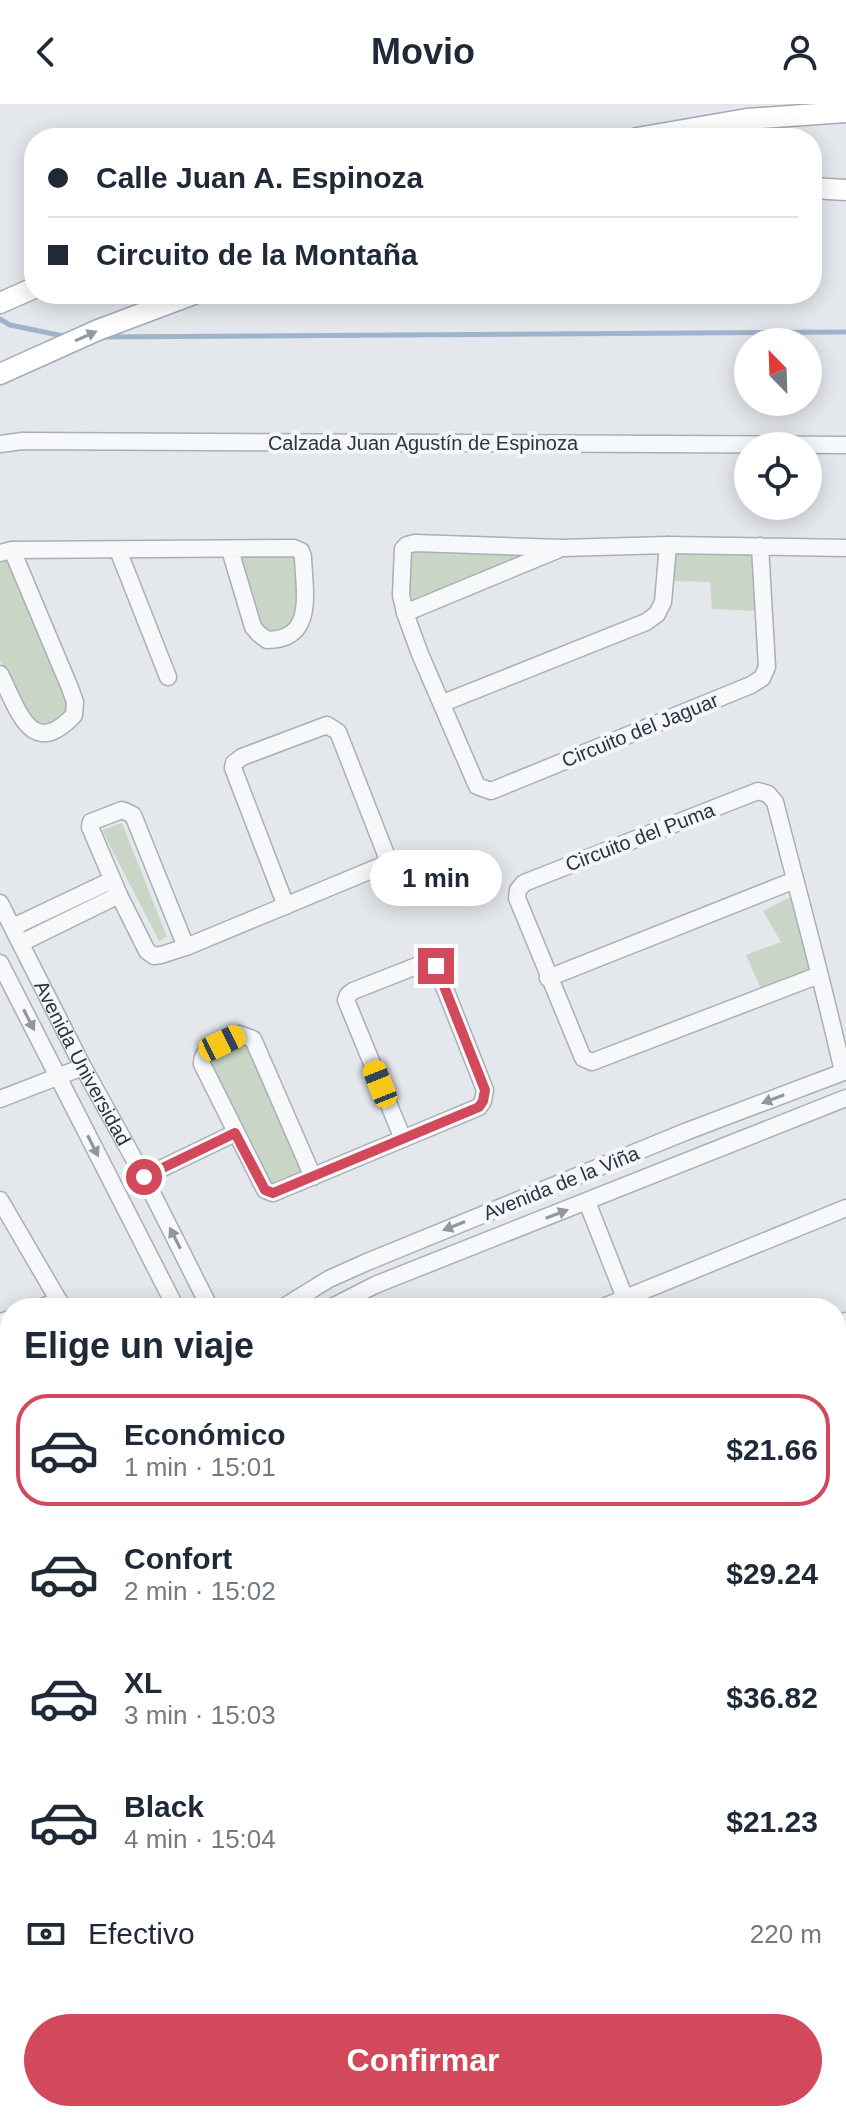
<!DOCTYPE html>
<html lang="es">
<head>
<meta charset="utf-8">
<style>
  body { margin:0; font-family:Arial,sans-serif; background:#f2f2f3; color:#1f2937; height:100vh; display:flex; flex-direction:column; font-size:30px; white-space:nowrap }
  * { box-sizing:border-box; margin:0 }
  p { font-size:26px; color:#747a83 }
  .icon { flex:none; width:44px; height:44px; fill:none; stroke:currentColor; stroke-width:2; stroke-linecap:round; stroke-linejoin:round }
  .map { position:relative; flex:1; overflow:hidden }
  .sheet { position:absolute; left:0px; top:1194px; width:846px; height:824px; display:flex; flex-direction:column; background:#fff; border-radius:32px 32px 0 0; box-shadow:0 4px 20px #0003 }
  .sheet>* { flex:none }
  .hud { position:absolute; left:24px; top:24px; width:798px; height:176px; border-radius:32px; box-shadow:0 4px 20px #0003; display:grid; align-content:center; height:176px; padding:0 24px; background:#fff }
  .needle { width:52px; rotate:337deg }
  .fabs { position:absolute; left:734px; top:224px; display:grid; gap:16px }
  .fabs a { display:grid; place-items:center; width:88px; height:88px; border-radius:50%; background:#fff; box-shadow:0 4px 20px #0003; font-size:40px }
  .end { position:absolute; width:36px; height:36px; margin:-18px; border:10px solid #d1495b; background:#fff; box-shadow:0 0 0 4px #fff }
  .from { border-radius:50% }
  .bubble { position:absolute; height:56px; border-radius:28px; background:#fff; box-shadow:0 4px 20px #0003; font-size:26px; font-weight:600; line-height:56px; text-align:center }
  .car { position:absolute; width:24px; height:48px; margin:-24px -12px; border-radius:10px; box-shadow:0 0 6px 2px #0007; background:linear-gradient(#f5c518 24%,#345 0 40%,#f5c518 0 76%,#345 0 86%,#f5c518 0) }
  .hud b { display:flex; align-items:center; gap:28px; height:76px; font-size:30px }
  .hud b+b { border-top:2px solid #e0e1e3 }
  .hud i { width:20px; height:20px; background:#1f2937 }
  ul { padding:0; list-style:none }
  li { display:flex; align-items:center; gap:24px; height:112px; margin:0 16px 12px; padding:0 8px; border:4px solid transparent; border-radius:32px }
  li div { flex:1 }
  li b { display:block; font-size:30px }
  li em { font-style:normal; font-weight:600 }
  li.active { border-color:#d1495b }
  li>.icon { width:72px; height:72px; stroke-width:1.5 }
  h2 { padding:0 24px; font-size:36px; line-height:96px }
  .pay { display:flex; align-items:center; gap:20px; height:88px; padding:0 24px; font-size:30px }
  .pay p { margin-inline-start:auto }
  .primary-button { display:flex; gap:16px; margin-top:auto; padding:16px 24px }
  .primary-button a { flex:1; height:92px; border-radius:48px; background:#d1495b; color:#fff; font-size:32px; font-weight:600; line-height:92px; text-align:center }
  header { display:flex; justify-content:space-between; align-items:center; height:104px; padding:0 24px; background:#fff; font-size:36px; font-weight:600 }
  .map>svg:first-child { display:block }
</style>
</head>
<body>
<header><svg class="icon" aria-label="back" viewBox="0 0 24 24"><path d="M15 5l-7 7 7 7"/></svg>Movio<svg class="icon" aria-label="person" viewBox="0 0 24 24"><circle cx="12" cy="8" r="4"/><path d="M4 21q1-7 8-7t8 7"/></svg></header>
<div class="map">
<svg width="846" height="2018" viewBox="0 0 846 2018">
  <rect width="100%" height="100%" fill="#e4e7ec"/>
  <!-- green -->
  <g fill="#c9d6c5">
    <path d="M758,442L757,507L712,505L710,478L669,477L670,445Z"/>
    <path d="M548,446L407,505L408,447Z"/>
    <path d="M298,448V517L279,533L257,525L236,450Z"/>
    <path d="M10,452L73,599L70,611L37,625L0,556V454Z"/>
    <path d="M122,719L167,833L159,837L102,726Z"/>
    <path d="M792,792L811,869L764,892L746,851L781,838L763,807Z"/>
    <path d="M241,934L251,938L309,1072L272,1086L206,956L208,948Z"/>
  </g>
  <g fill="none" stroke-linecap="round" stroke-linejoin="round">
    <!-- stream -->
    <g stroke="#9fb4cc" stroke-width="5">
      <path d="M0,215L10,221L68,233"/>
      <path d="M102,233L846,228"/>
    </g>
    <defs>
      <g id="minor">
        <path d="M0,340L22,337L846,341"/>
        <path d="M760,442L767,563L762,574L751,581L491,687L477,682L420,550L405,509L401,491L403,445L407,441L415,439L562,444L668,441L846,444"/>
        <path d="M118,446L168,573"/>
        <path d="M0,449L12,446L294,444L301,447L303,453C304,487 316,536 267,536L258,529L253,523L230,446"/>
        <path d="M405,509L557,446"/>
        <path d="M0,570C18,605 31,657 74,611L75,598L70,584L12,446"/>
        <path d="M443,599L646,518L657,510L663,498L668,441"/>
        <path id="s1" d="M0,799L83,963L144,1073L210,1204"/>
        <path d="M13,823L112,776"/>
        <path d="M21,839L119,791"/>
        <path d="M186,843L133,711L122,706L91,718L90,723L119,791L147,847L154,852L161,851L186,843L381,762L386,758L387,753L338,628L327,621L242,653L234,659L233,664L286,802"/>
        <path d="M0,859L176,1204"/>
        <path d="M819,871L592,958L583,954L517,794L518,786L524,779L758,687L768,690L775,698C798,788 823,878 843,968"/>
        <path d="M548,874L795,776"/>
        <path d="M0,995L83,963"/>
        <path d="M144,1073L235,1029"/>
        <path d="M313,1073L253,935L239,930C225,937 201,942 202,960L265,1086L273,1089L479,1003L483,997L485,986L436,862L424,859L353,887L348,891L346,896L403,1035"/>
        <path d="M0,1096L63,1204"/>
        <path d="M587,1098L625,1194"/>
        <path d="M39,1204L59,1197"/>
        <path d="M282,1204L329,1175L367,1158L685,1028L846,967"/>
        <path d="M330,1204L375,1181L846,994"/>
        <path d="M601,1204L846,1104"/>
        <path d="M0,1218L10,1215"/>
        <path d="M836,1220L846,1217"/>
        <path d="M836,1273L846,1297"/>
        <path d="M0,1327L10,1323"/>
        <path d="M0,1355L10,1351"/>
        <path d="M836,1438L846,1434"/>
        <path d="M0,1511L10,1526"/>
        <path d="M836,1548L846,1545"/>
        <path d="M836,1606L846,1602"/>
        <path d="M836,1630L846,1655"/>
        <path d="M0,1697L10,1714"/>
        <path d="M0,1744L10,1739"/>
        <path d="M0,1844L10,1840"/>
        <path d="M0,1946L10,1942"/>
        <path d="M198,2008L204,2018"/>
        <path d="M538,2008L543,2018"/>
        <path d="M62,2018L83,2008"/>
        <path d="M304,2018L328,2008"/>
      </g>
      <g id="major">
        <path d="M637,34L747,15L846,8"/>
        <path d="M812,84L846,86"/>
        <path d="M0,199L34,184"/>
        <path d="M0,270L98,226L194,190"/>
        <path d="M836,1894L846,1889"/>
        <path d="M836,1925L846,1921"/>
        <path d="M552,2018L573,2008"/>
        <path d="M629,2018L651,2008"/>
      </g>
    </defs>
    <!-- minor casing -->
    <use href="#minor" stroke="#a9aeb7" stroke-width="19"/>
    <!-- major casing -->
    <use href="#major" stroke="#a3abb8" stroke-width="23"/>
    <!-- minor -->
    <use href="#minor" stroke="#f7f8fa" stroke-width="16"/>
    <!-- major -->
    <use href="#major" stroke="#fff" stroke-width="20"/>
  </g>
  <!-- one-way arrows -->
  <defs><path id="oneway-solid" d="M-6-.8H1V-3.2L6.5 0L1 3.2V.8H-6Z" transform="scale(2)"/></defs>
  <use fill="#959aa2" href="#oneway-solid" transform="translate(86 232) rotate(-24)"/>
  <g fill="#9196a0">
    <use href="#oneway-solid" transform="translate(29 916) rotate(63)"/>
    <use href="#oneway-solid" transform="translate(773 995) rotate(159)"/>
    <use href="#oneway-solid" transform="translate(93 1042) rotate(63)"/>
    <use href="#oneway-solid" transform="translate(557 1110) rotate(-21)"/>
    <use href="#oneway-solid" transform="translate(454 1122) rotate(158)"/>
    <use href="#oneway-solid" transform="translate(175 1134) rotate(-117)"/>
  </g>
  <g fill="none" stroke-linecap="round" stroke-linejoin="round">
    <!-- route -->
    <path stroke="#d1495b" stroke-width="10" d="M144,1073L235,1029L265,1086L273,1089L479,1003L483,997L485,986L436,862"/>
  </g>
  <g text-anchor="middle" stroke-width="8" stroke-linejoin="round" paint-order="stroke">
    <!-- street labels -->
    <g font-size="20" fill="#2b3445" stroke="#f4f6f9">
      <text x="423" y="346">Calzada Juan Agustín de Espinoza</text>
      <text transform="translate(640 626) rotate(-22)" y="7">Circuito del Jaguar</text>
      <text transform="translate(640 733) rotate(-21)" y="7">Circuito del Puma</text>
      <text dy="7" stroke="none"><textPath href="#s1" startOffset="180">Avenida Universidad</textPath></text>
      <text transform="translate(561 1079) rotate(-22)" y="7">Avenida de la Viña</text>
    </g>
  </g>
</svg>
<div class="fabs">
<a><svg class="needle" viewBox="-14 -14 28 28"><path d="M0-13l5 13h-10z" fill="#e53935"/><path d="M0 13l5-13h-10z" fill="#747a83"/></svg></a>
<a><svg class="icon" aria-label="locate" viewBox="0 0 24 24"><circle cx="12" cy="12" r="6"/><path d="M12 2v4M12 18v4M2 12h4M18 12h4"/></svg></a>
</div>
<i class="end from" style="left:144px;top:1073px"></i>
<i class="end" style="left:436px;top:862px"></i>
<div class="bubble" style="left:370px;top:746px;width:132px">1 min</div>
<i class="car" style="left:222px;top:939px;rotate:64deg"></i>
<i class="car" style="left:380px;top:980px;rotate:338deg"></i>
<div class="hud">
<b><i class="from"></i>Calle Juan A. Espinoza</b>
<b><i></i>Circuito de la Montaña</b>
</div>
<section class="sheet">
<h2>Elige un viaje</h2>
<ul>
<li class="active"><svg class="icon" aria-label="car" viewBox="0 0 24 24"><path d="M5 17H2v-5l4-1 3-4h7l3 4 3 1v5h-3M9 17h6M6 11h13"/><circle cx="7" cy="17" r="2"/><circle cx="17" cy="17" r="2"/></svg><div><b>Económico</b><p>1 min · 15:01</p></div><em>$21.66</em></li>
<li><svg class="icon" aria-label="car" viewBox="0 0 24 24"><path d="M5 17H2v-5l4-1 3-4h7l3 4 3 1v5h-3M9 17h6M6 11h13"/><circle cx="7" cy="17" r="2"/><circle cx="17" cy="17" r="2"/></svg><div><b>Confort</b><p>2 min · 15:02</p></div><em>$29.24</em></li>
<li><svg class="icon" aria-label="car" viewBox="0 0 24 24"><path d="M5 17H2v-5l4-1 3-4h7l3 4 3 1v5h-3M9 17h6M6 11h13"/><circle cx="7" cy="17" r="2"/><circle cx="17" cy="17" r="2"/></svg><div><b>XL</b><p>3 min · 15:03</p></div><em>$36.82</em></li>
<li><svg class="icon" aria-label="car" viewBox="0 0 24 24"><path d="M5 17H2v-5l4-1 3-4h7l3 4 3 1v5h-3M9 17h6M6 11h13"/><circle cx="7" cy="17" r="2"/><circle cx="17" cy="17" r="2"/></svg><div><b>Black</b><p>4 min · 15:04</p></div><em>$21.23</em></li>
</ul>
<div class="pay"><svg class="icon" aria-label="cash" viewBox="0 0 24 24"><path d="M3 7h18v10H3z"/><circle cx="12" cy="12" r="2"/></svg>Efectivo<p>220 m</p></div>
<div class="primary-button"><a>Confirmar</a></div>
</section>
</div>
</body>
</html>
